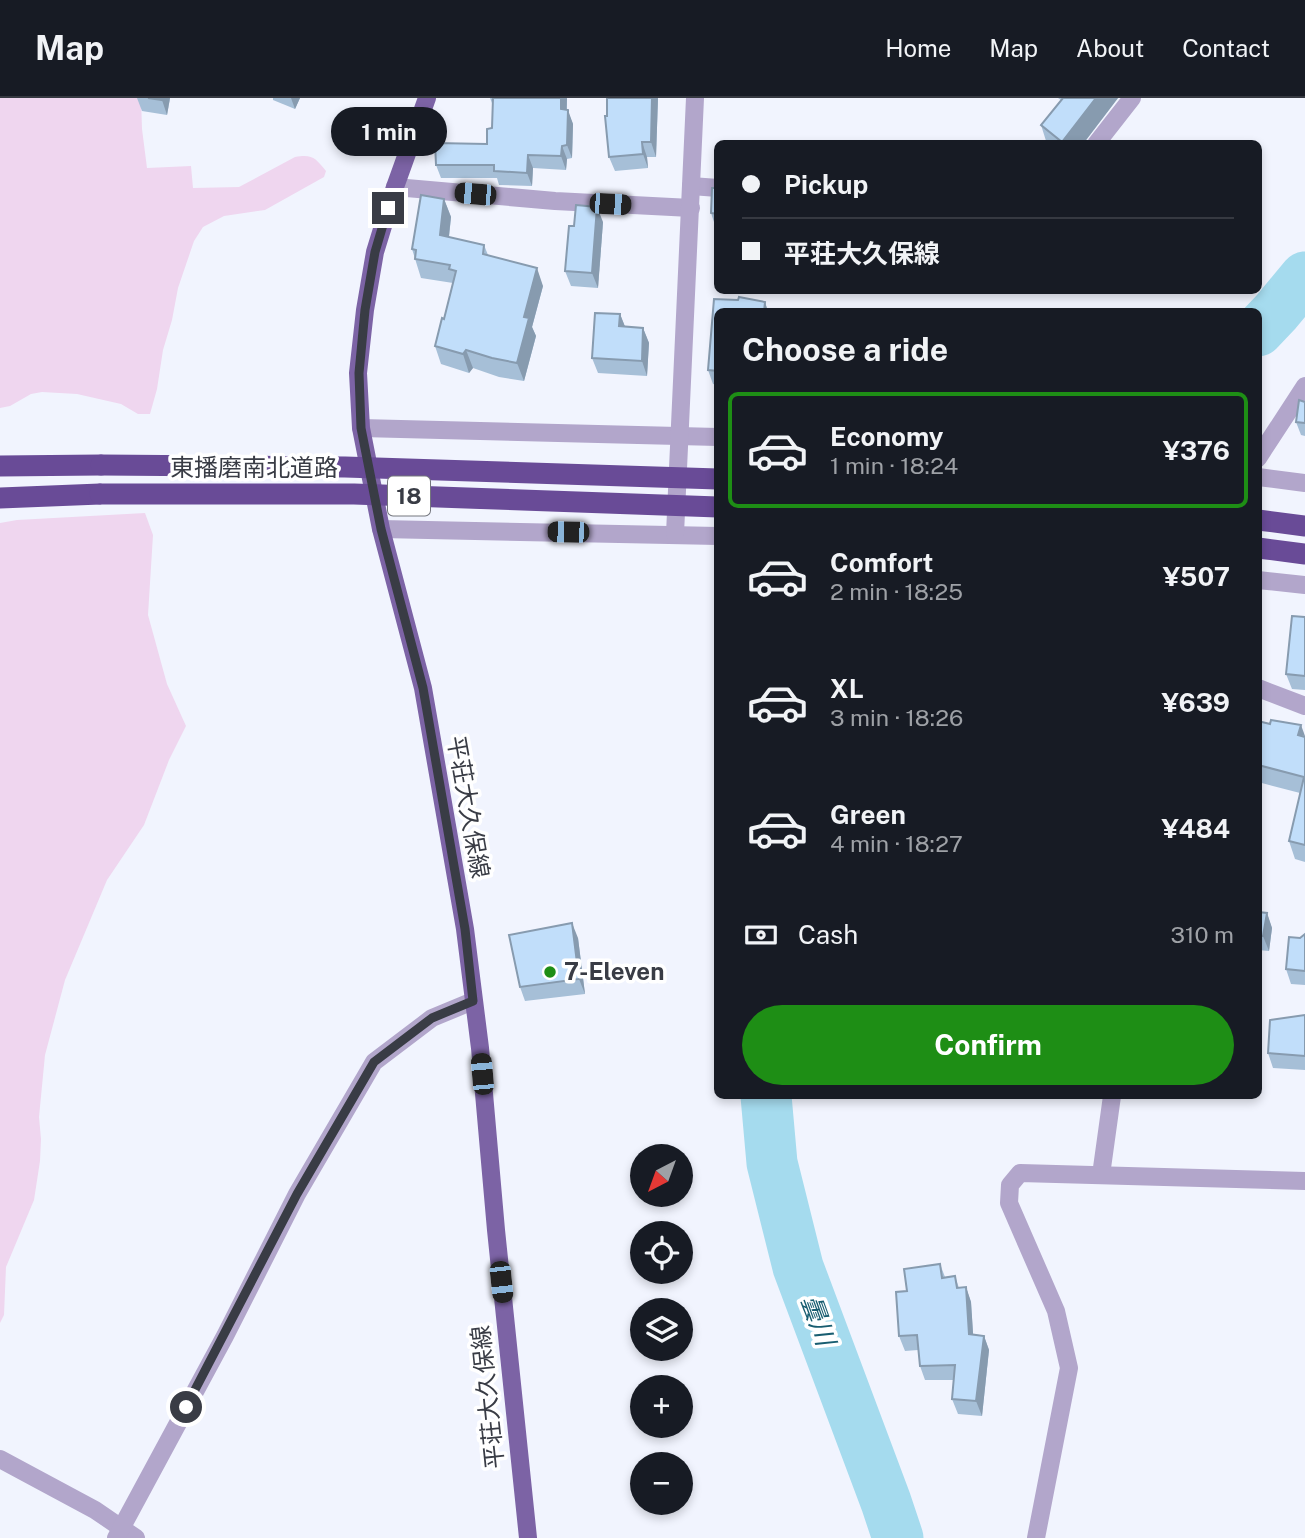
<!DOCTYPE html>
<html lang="en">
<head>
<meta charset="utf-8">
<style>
  body { margin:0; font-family:"Public Sans","Noto Sans JP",sans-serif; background:#242831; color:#f1f3f6; height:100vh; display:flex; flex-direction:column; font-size:26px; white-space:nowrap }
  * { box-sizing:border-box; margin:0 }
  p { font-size:23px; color:#9ea1a6 }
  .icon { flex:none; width:38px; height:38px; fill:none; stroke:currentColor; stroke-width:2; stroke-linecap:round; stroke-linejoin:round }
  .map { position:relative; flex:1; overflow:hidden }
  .drawer { position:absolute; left:714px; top:210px; width:548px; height:791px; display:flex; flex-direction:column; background:#171b24; border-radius:10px; box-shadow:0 4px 10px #0003 }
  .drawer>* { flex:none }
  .top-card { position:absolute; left:714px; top:42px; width:548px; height:154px; border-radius:10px; box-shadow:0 4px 10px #0003; display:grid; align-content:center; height:154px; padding:0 28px; background:#171b24 }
  .needle { width:46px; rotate:221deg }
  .buttons { position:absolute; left:630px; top:1046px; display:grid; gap:14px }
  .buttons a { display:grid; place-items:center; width:63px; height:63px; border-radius:50%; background:#171b24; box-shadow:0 4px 10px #0003; font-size:35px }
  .end { position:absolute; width:32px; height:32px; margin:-16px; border:9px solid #393c45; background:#fff; box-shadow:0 0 0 4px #fff }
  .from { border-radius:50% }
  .bubble { position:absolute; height:49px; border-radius:24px; background:#171b24; box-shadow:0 4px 10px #0003; font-size:23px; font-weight:700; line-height:49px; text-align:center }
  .car { position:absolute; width:21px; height:42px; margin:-21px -10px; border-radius:9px; box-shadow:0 0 5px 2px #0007; background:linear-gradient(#222 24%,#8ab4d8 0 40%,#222 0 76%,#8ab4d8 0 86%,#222 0) }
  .top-card b { display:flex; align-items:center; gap:24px; height:66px; font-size:26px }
  .top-card b+b { border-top:2px solid #363941 }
  .top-card i { width:18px; height:18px; background:#f1f3f6 }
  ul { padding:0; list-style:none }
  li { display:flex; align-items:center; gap:21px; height:116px; margin:0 14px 10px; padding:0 14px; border:4px solid transparent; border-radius:10px }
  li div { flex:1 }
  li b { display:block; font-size:26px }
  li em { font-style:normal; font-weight:700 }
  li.current { border-color:#1e8e15 }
  li>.icon { width:63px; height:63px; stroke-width:1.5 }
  h2 { padding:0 28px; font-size:32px; line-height:84px }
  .pay { display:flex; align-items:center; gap:18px; height:77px; padding:0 28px; font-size:26px }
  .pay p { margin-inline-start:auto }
  .primary-button { display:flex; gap:14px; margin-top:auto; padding:14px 28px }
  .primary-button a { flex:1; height:80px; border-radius:42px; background:#1e8e15; color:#fff; font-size:28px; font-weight:700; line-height:80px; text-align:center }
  header { display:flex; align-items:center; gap:42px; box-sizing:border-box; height:98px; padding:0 35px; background:#171b24; border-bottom:2px solid #363941 }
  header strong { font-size:33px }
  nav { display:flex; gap:38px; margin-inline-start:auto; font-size:24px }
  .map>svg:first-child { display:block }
</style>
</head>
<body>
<header>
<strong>Map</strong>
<nav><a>Home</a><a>Map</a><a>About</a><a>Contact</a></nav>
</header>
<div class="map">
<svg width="1305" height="1440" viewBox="0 0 1305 1440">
  <rect width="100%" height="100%" fill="#f1f4fe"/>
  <!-- green -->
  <g fill="#efd6ef">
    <path d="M0,0H141L142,31L147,70L191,68L193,90L239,89L295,59C313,56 315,60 326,73L324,79L265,112L224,118L203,129L194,143L178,190L172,222L163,252L157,291L150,316H138L121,306L77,296L42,294L31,296L10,308L0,310Z"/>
    <path d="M145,415L153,437L148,517L167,586L186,628L169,662L144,727L107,782L65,882L45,957L39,1019L41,1041L40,1063L34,1102L6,1169L4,1217L0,1225V425L17,422Z"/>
  </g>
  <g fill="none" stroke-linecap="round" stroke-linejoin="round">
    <!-- river -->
    <g stroke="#a5dbee" stroke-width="51">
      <path d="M1258,233L1276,214L1305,179"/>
      <path d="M766,998L772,1065L798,1169L886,1404L898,1440"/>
    </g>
    <!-- minor -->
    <g stroke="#b2a6cb" stroke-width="18">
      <path d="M1096,46L1132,0"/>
      <path d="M691,88L718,90"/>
      <path d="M395,89L555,103L691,110"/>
      <path d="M361,330L718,339"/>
      <path d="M1258,360L1305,288"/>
      <path d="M1258,379L1305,385"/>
      <path d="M381,431L718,438"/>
      <path d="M675,436L695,0"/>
      <path d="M1258,482L1305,487"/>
      <path d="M1258,590L1305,608"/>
      <path d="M1101,1077L1112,998"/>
      <path d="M0,1361L95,1412L136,1440"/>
      <path d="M116,1440L225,1238L297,1096L374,964L432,920L473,903"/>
      <path d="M1036,1440L1069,1270L1056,1213L1009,1105L1010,1087L1020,1075L1305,1083"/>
    </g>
    <!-- major -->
    <path stroke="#7c63a5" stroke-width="18" d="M427,0L395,89L375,154L365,212L358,275L361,330L381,431L423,590L465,831L480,950L496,1132L528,1440"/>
    <!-- highway -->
    <g stroke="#694b97" stroke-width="21">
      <path d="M0,368L101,367"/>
      <path d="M0,400L100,396"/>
      <path d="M1258,422L1305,428"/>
      <path d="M1258,450L1305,456"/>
    </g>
    <!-- highway-bridge -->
    <g stroke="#694b97" stroke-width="21">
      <path d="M101,367L345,369L718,381"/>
      <path d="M100,396H354L718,409"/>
    </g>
  </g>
  <!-- wall -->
  <g fill="#a6bfd7">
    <path d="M137,0H170L167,17L142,13Z"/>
    <path d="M273,0H300L295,11L273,2Z"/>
    <path d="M490,0H567V12L573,26L572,60L567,61L566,72L533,70L532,88L499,87L497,80H441L436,67L487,46L492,30L493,5H492Z"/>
    <path d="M607,0H658L656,59H647L648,70L615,73L609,59L607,18Z"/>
    <path d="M1058,0H1118L1083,46H1047L1041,27L1061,2Z"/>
    <path d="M718,90V130H716L711,115Z"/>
    <path d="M444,101L451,119L449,139L484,147L488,157L543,188L532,229L536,238L524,283L499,279L473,270L469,275L441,266L435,248L444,221L453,185L421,180L412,151Z"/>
    <path d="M603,124L598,190L571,188L565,173L574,128Z"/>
    <path d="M739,199L765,204L768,214H718V287L713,286L708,272L714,201L738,202Z"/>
    <path d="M620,216L625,229L643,230L649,245L647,278L598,275L592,260Z"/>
    <path d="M1305,304V338L1301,337L1296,324Z"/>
    <path d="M1305,519V592L1292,591L1286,576Z"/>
    <path d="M1258,623L1270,626L1305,638V764L1295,761L1289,743L1300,695L1258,684Z"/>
    <path d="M1258,796L1262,807L1261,814L1267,815L1272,830L1269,853L1258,852Z"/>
    <path d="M1305,836V887L1291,886L1286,871L1300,840Z"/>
    <path d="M578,840L585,896L525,903L520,889Z"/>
    <path d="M1305,917V972L1273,970L1268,955Z"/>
    <path d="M940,1166L945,1179L955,1178L959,1190L966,1189L971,1204L973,1236L984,1238L989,1252L982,1318L958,1316L952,1301L954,1282H925L920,1268L918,1252L905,1253L899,1238L907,1193Z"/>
  </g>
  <!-- shaded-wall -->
  <g fill="#879baf">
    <path d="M162,0H170L167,17L162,2Z"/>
    <path d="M291,0H300L295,11Z"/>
    <path d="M561,0H567L566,25L561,11Z"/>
    <path d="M652,0H658L656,59L651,44Z"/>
    <path d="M1096,0H1118L1083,46H1062V44Z"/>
    <path d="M568,12L573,26L572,60L567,47Z"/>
    <path d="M642,44L647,59L648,70L643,56Z"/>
    <path d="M562,48L567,61L566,72L561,58Z"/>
    <path d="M528,57L533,70L532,88L527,75Z"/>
    <path d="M444,101L451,119L447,155L440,137Z"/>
    <path d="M597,109L603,124L598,190L592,175Z"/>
    <path d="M537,170L543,188L532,229L536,238L524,283L517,265L524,219Z"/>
    <path d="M765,204L768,214H764Z"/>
    <path d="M620,216L626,231L619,228Z"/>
    <path d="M643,230L649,245L647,278L642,263Z"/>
    <path d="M466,252L473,270L469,275L463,256Z"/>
    <path d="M1301,627L1305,638L1298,637Z"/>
    <path d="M1258,796L1262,807L1259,828L1258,826Z"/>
    <path d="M1267,815L1272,830L1269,853L1263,838Z"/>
    <path d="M572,825L578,840L585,896L579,881Z"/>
    <path d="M966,1189L971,1204L974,1250L969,1236Z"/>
    <path d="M984,1238L989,1252L982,1318L976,1303Z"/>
  </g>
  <!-- building -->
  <g fill="#c1defa" stroke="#879baf" stroke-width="2">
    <path d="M148,0H162V2Z"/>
    <path d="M493,0H561V11L568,12L567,47L562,48L561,58L528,57L527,75L494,73V67H436L435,45L487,46V31L492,30Z"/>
    <path d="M607,0H652L651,44H642L643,56L609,59L605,18H607Z"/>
    <path d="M1063,0H1096L1062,44L1041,27Z"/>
    <path d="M712,90H718V116L711,115Z"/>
    <path d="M421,97L444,101L440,137L484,147L483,156L537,170L524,219L529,220L517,265L492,260L466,252L463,256L435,248L442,220L444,221L456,173L449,171L450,167L415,161L416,152L412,151Z"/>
    <path d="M576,107L597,109L592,175L565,173L569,128H574Z"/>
    <path d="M739,199L765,204L764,214H718V273L708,272L714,201L738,202Z"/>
    <path d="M595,215L620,216L619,228L643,230L642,263L592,260Z"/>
    <path d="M1299,302L1305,304V325L1296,324Z"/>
    <path d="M1292,518L1305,519V578L1286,576Z"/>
    <path d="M1271,622L1301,627L1298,637L1305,639V747L1289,743L1304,679L1258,667V623L1270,626Z"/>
    <path d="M1258,814L1267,815L1263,838H1258Z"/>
    <path d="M572,825L579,881L520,889L509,837Z"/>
    <path d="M1305,836V873L1286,871L1289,839L1300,840Z"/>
    <path d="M1305,917V958L1268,955L1270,922Z"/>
    <path d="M940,1166L942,1180L955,1178L957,1190L966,1189L969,1236L984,1238L976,1303L952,1301L955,1267L920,1268L917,1237L899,1238L896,1194L907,1193L904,1171Z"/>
  </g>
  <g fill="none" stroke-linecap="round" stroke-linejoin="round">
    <!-- route -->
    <path stroke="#393c45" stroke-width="9" d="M186,1309L297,1096L374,964L432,920L473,903L465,831L423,590L381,431L361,330L359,275L365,212L375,154L388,110"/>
  </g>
  <!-- markers -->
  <circle fill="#1e8e15" stroke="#fff" stroke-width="2.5" cx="550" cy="874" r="7"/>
  <g text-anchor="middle" stroke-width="7" stroke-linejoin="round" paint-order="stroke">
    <!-- shield labels -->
    <rect fill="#fff" stroke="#74767d" stroke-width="2" x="388" y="378.5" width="42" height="39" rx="5"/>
    <g font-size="23" font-weight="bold" fill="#393c45">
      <text x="409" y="406">18</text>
    </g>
    <!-- street labels -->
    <g font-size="24" fill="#393c45" stroke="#fff">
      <text x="254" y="378">東播磨南北道路</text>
      <text transform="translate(468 709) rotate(80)" y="8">平荘大久保線</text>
      <text transform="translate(488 1299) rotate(-96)" y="8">平荘大久保線</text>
    </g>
    <!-- poi labels -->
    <g font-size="24" font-weight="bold" fill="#393c45" stroke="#fff" text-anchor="start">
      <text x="564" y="882">7-Eleven</text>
    </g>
    <!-- water labels -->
    <g font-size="26" font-style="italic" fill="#185d70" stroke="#fff">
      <text transform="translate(818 1222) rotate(70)" y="9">曇川</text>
    </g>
  </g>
</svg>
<div class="buttons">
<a><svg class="needle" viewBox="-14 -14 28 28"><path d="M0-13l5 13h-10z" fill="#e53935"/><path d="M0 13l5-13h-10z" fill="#9ea1a6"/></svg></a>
<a><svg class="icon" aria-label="locate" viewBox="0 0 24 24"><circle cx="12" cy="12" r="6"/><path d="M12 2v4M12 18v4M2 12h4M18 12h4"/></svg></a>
<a><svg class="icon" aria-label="layers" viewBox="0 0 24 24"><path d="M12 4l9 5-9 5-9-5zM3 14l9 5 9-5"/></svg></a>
<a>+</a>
<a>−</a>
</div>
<i class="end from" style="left:186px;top:1309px"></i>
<i class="end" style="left:388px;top:110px"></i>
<div class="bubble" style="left:331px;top:9px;width:116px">1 min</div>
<i class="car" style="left:475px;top:96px;rotate:275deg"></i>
<i class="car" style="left:610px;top:106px;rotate:93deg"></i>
<i class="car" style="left:568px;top:434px;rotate:271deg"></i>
<i class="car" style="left:482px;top:976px;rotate:355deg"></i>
<i class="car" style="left:501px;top:1184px;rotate:174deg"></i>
<div class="top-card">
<b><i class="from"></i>Pickup</b>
<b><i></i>平荘大久保線</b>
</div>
<section class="drawer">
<h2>Choose a ride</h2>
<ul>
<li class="current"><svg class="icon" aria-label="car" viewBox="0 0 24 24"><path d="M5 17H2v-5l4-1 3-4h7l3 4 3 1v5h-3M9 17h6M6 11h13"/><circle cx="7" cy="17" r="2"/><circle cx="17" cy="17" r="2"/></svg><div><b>Economy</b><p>1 min · 18:24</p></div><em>¥376</em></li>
<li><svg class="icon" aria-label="car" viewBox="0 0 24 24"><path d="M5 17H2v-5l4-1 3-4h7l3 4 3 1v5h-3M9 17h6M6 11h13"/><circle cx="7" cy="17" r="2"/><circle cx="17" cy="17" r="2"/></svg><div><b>Comfort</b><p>2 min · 18:25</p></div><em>¥507</em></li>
<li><svg class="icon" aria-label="car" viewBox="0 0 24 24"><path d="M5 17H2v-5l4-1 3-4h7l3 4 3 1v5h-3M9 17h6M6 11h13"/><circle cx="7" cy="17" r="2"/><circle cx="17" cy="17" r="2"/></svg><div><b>XL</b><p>3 min · 18:26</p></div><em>¥639</em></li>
<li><svg class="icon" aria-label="car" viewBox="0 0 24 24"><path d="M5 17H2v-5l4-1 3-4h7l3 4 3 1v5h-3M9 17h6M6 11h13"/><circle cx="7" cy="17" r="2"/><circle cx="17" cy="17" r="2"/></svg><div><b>Green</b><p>4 min · 18:27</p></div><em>¥484</em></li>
</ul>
<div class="pay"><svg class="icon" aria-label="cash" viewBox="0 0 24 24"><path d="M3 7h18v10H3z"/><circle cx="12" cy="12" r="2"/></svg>Cash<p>310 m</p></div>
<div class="primary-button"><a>Confirm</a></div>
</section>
</div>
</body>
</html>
